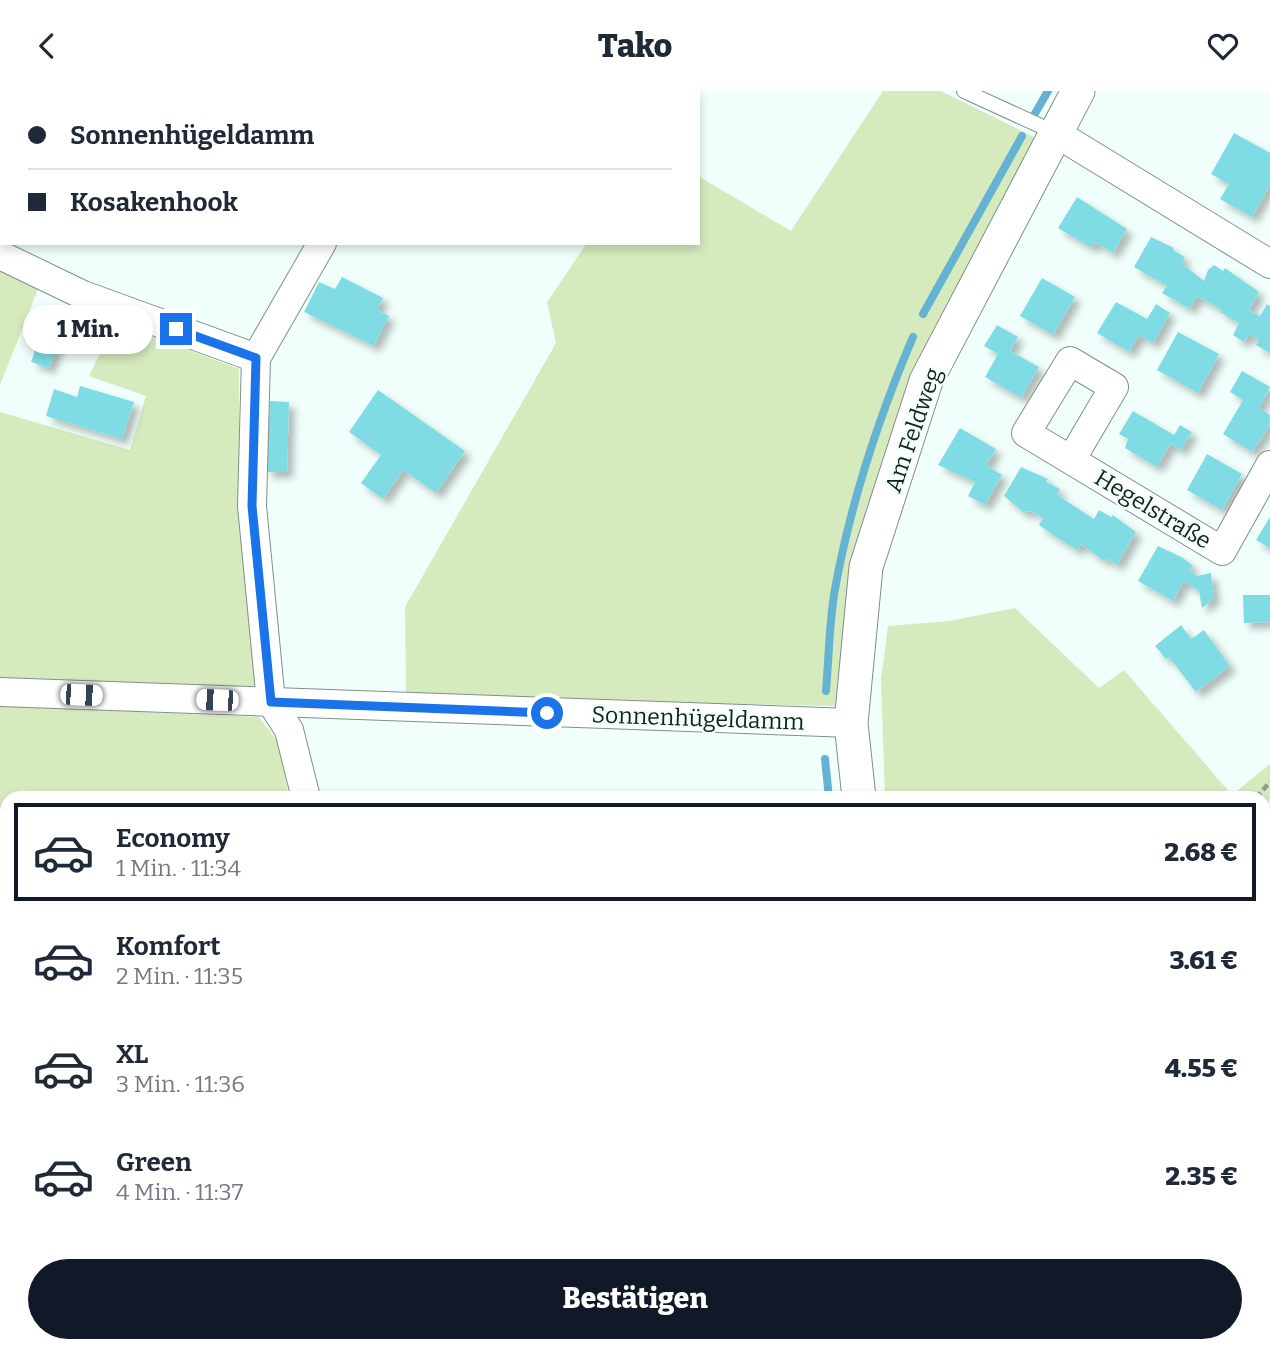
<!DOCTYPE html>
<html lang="de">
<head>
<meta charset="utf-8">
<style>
  body { margin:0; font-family:Bitter,serif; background:#f6f6f7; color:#1f2937; height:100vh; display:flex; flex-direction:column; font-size:26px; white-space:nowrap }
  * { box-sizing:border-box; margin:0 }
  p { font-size:23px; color:#747a83 }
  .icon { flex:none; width:38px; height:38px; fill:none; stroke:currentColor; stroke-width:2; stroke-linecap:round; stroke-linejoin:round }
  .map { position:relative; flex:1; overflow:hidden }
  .side { position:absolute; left:0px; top:700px; width:1270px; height:562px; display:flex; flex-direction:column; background:#fff; border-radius:21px 21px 0 0; box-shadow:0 4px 10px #0003 }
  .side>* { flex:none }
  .hud { position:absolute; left:0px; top:0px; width:700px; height:154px; box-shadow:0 4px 10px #0003; display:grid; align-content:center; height:154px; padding:0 28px; background:#fff }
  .end { position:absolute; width:32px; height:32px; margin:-16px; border:9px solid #1a73e8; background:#fff; box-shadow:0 0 0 4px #fff }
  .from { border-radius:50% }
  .bubble { position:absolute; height:49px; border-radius:24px; background:#fff; box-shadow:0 4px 10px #0003; font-size:23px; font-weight:800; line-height:49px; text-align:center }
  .car { position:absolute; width:21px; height:42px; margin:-21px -10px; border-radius:9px; box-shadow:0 0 5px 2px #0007; background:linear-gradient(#fff 24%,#345 0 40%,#fff 0 76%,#345 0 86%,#fff 0) }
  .hud b { display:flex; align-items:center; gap:24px; height:66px; font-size:26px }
  .hud b+b { border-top:2px solid #e0e1e3 }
  .hud i { width:18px; height:18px; background:#1f2937 }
  ul { padding:12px 0 0; list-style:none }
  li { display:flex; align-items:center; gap:21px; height:98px; margin:0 14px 10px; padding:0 14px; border:4px solid transparent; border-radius:0px }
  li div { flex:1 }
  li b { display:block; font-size:26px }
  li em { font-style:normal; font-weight:800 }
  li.on { border-color:#111827 }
  li>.icon { width:63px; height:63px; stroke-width:1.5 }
  .action { display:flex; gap:14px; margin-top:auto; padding:14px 28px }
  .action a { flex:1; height:80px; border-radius:42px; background:#111827; color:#fff; font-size:28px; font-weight:800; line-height:80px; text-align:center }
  header { display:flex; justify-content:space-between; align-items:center; height:91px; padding:0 28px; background:#fff; font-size:32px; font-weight:800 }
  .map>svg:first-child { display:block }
</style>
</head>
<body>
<header><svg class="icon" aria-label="back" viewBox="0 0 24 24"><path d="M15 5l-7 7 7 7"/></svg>Tako<svg class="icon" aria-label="heart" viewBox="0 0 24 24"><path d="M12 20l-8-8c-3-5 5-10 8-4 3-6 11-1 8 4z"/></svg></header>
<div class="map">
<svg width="1270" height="1261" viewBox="0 0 1270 1261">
  <defs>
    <filter id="shadow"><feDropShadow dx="6" dy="6" stdDeviation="3.5" flood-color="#0004"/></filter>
  </defs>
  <rect width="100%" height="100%" fill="#f0fffb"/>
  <!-- green -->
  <g fill="#d5ebbe">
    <path d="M883,0H941L1036,47L912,280L856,466L835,615L406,606L405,516L556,252L547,211L587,152H698V85L791,140Z"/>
    <path d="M0,179L38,198L0,294Z"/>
    <path d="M115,231L239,278V419L255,596L0,589V321L130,359L146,305L89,285Z"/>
    <path d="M1015,517L1099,597L1124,579L1232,704L1270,673V707L1264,722V707H885L881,588L888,535L949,530Z"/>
    <path d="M0,615L259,626L279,652L289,707H7V1082L3,1087L7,1093V1194L0,1201Z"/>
    <path d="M1270,925V1160L1264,1161V933Z"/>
    <path d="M0,1206L7,1212V1255H52L58,1261H0Z"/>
    <path d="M237,1255H988L978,1261H234Z"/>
    <path d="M1048,1255H1135L1142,1261H1045Z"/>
  </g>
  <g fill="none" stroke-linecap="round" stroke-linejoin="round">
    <!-- stream -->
    <g stroke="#65b2d2" stroke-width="8">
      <path d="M1033,26L1048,0"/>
      <path d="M923,223L1022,45"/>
      <path d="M826,600C829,566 829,531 835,498C851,410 878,328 913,246"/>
      <path d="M825,668L829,707"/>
      <path d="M1264,1159H1270"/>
      <path d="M950,1261L960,1255"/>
    </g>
  </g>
  <!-- building -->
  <g fill="#80dce4" filter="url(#shadow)">
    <path d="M1234,42L1270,62V94L1252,126L1220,108L1229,93L1211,83Z"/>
    <path d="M1077,106L1127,138L1113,162L1095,151L1092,157L1058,137Z"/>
    <path d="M1151,146L1174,157L1173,159L1185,166L1181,172L1204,190L1208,179L1214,174L1223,180L1225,177L1259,201L1249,219L1260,225L1267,213L1270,215V262L1256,254L1259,249L1249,243L1244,251L1233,244L1239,232L1220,221L1222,219L1197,205L1190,218L1162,202L1167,195L1134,176Z"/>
    <path d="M342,186L383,207L377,219L389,225L374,255L304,221L319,191L335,198Z"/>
    <path d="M1042,187L1075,206L1053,244L1020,225Z"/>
    <path d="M1116,211L1147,228L1156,213L1170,222L1153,252L1139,244L1129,261L1097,242Z"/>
    <path d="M997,234L1018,246L1010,260L1039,276L1021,307L985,286L998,263L984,255Z"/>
    <path d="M1178,241L1219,263L1198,302L1157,279Z"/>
    <path d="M41,242L60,248L49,277L31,271Z"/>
    <path d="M1242,280L1270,296L1259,317L1270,324L1269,336L1252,361L1223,343L1243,309L1230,301Z"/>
    <path d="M80,295L134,311L122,348L46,325L54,298L77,306Z"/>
    <path d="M378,299L465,360L436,402L403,379L383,408L361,392L381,364L349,341Z"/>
    <path d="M270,310L289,311L287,381H266Z"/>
    <path d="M1133,320L1174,344L1180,334L1192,341L1181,359L1170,353L1157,376L1125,357L1128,348L1119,343Z"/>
    <path d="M960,337L996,358L986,374L1002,384L985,414L968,405L975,391L938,374Z"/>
    <path d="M1207,363L1242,383L1222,419L1187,399Z"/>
    <path d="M1021,376L1048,388L1046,391L1060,398L1057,404L1094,428L1099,419L1111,426L1113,424L1136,441L1117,474L1106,467L1104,470L1081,453L1077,459L1056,446L1039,434L1043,427L1031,420L1023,421L1004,405Z"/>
    <path d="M1270,426V457L1256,449Z"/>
    <path d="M1158,455L1183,467L1193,475L1189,480L1197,485L1211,482L1214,507L1202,517L1199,500L1184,490L1173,510L1138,490Z"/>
    <path d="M1243,504H1270V531L1244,532Z"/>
    <path d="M1181,534L1191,548L1204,539L1230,575L1196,601L1169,566L1166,568L1155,555Z"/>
  </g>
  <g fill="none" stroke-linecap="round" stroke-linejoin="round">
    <defs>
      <path id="service" d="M964,0L1054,41"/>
      <g id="minor">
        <path d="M407,2L408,0"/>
        <path d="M1054,41L1270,173"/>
        <path d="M0,164L83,204L256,267"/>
        <path d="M1071,369L1114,296L1070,270L1026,342L1222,460L1270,374"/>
        <path d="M0,601L851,632"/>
        <path d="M306,707L289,639L271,611L252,415L256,267L322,152"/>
        <path d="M1264,1183L1270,1182"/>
        <path d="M1163,1255L1169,1261"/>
        <path d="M218,1261L222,1255"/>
      </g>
      <g id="tertiary">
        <path d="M859,707L851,632L866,476L926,290L1078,0"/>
        <path d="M1003,1261L1017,1255"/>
      </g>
    </defs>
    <!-- service casing -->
    <use href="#service" stroke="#818f8b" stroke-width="16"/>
    <!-- minor casing -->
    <use href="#minor" stroke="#818f8b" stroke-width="30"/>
    <!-- tertiary casing -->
    <use href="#tertiary" stroke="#818f8b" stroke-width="35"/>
    <!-- path -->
    <g stroke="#909b97" stroke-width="4.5" stroke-dasharray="7 3.5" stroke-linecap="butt">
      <path d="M1256,707L1270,691"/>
      <path d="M1264,758L1270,772"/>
    </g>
    <!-- service -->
    <use href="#service" stroke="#fff" stroke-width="14"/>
    <!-- minor -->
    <use href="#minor" stroke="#fff" stroke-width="28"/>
    <!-- tertiary -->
    <use href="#tertiary" stroke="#fff" stroke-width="33"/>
  </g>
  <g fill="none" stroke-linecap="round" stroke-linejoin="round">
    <!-- route -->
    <path stroke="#1a73e8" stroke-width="9" d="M176,238L256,267L252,415L271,611L547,622"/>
  </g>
  <g text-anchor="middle" stroke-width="5" stroke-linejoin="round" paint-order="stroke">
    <!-- street labels -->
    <g font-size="23" fill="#181e1c" stroke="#f0fffb">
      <text transform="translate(913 339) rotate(-71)" y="8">Am Feldweg</text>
      <text transform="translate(1153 418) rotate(31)" y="8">Hegelstraße</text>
      <text transform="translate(698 627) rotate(2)" y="8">Sonnenhügeldamm</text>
    </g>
  </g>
</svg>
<i class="end from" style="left:547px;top:622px"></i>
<i class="end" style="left:176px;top:238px"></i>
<div class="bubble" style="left:23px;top:214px;width:130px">1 Min.</div>
<i class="car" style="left:81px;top:604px;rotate:92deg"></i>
<i class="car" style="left:217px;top:609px;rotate:272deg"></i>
<div class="hud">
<b><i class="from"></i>Sonnenhügeldamm</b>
<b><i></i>Kosakenhook</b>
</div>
<section class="side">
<ul>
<li class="on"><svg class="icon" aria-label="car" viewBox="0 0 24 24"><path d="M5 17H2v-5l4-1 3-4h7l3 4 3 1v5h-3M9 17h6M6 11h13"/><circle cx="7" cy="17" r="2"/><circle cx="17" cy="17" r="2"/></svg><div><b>Economy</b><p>1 Min. · 11:34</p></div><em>2.68 €</em></li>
<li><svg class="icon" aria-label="car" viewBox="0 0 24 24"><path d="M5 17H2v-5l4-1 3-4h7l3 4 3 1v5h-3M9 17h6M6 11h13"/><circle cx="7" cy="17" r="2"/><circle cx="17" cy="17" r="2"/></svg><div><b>Komfort</b><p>2 Min. · 11:35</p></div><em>3.61 €</em></li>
<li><svg class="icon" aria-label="car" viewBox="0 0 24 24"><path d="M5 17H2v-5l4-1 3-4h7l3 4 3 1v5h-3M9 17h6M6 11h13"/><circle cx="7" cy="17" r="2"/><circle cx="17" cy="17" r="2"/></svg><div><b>XL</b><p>3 Min. · 11:36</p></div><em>4.55 €</em></li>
<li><svg class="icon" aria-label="car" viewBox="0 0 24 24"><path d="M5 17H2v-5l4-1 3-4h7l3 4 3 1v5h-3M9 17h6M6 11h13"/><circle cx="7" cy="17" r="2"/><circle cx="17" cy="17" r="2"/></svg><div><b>Green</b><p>4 Min. · 11:37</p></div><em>2.35 €</em></li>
</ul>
<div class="action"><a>Bestätigen</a></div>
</section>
</div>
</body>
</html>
